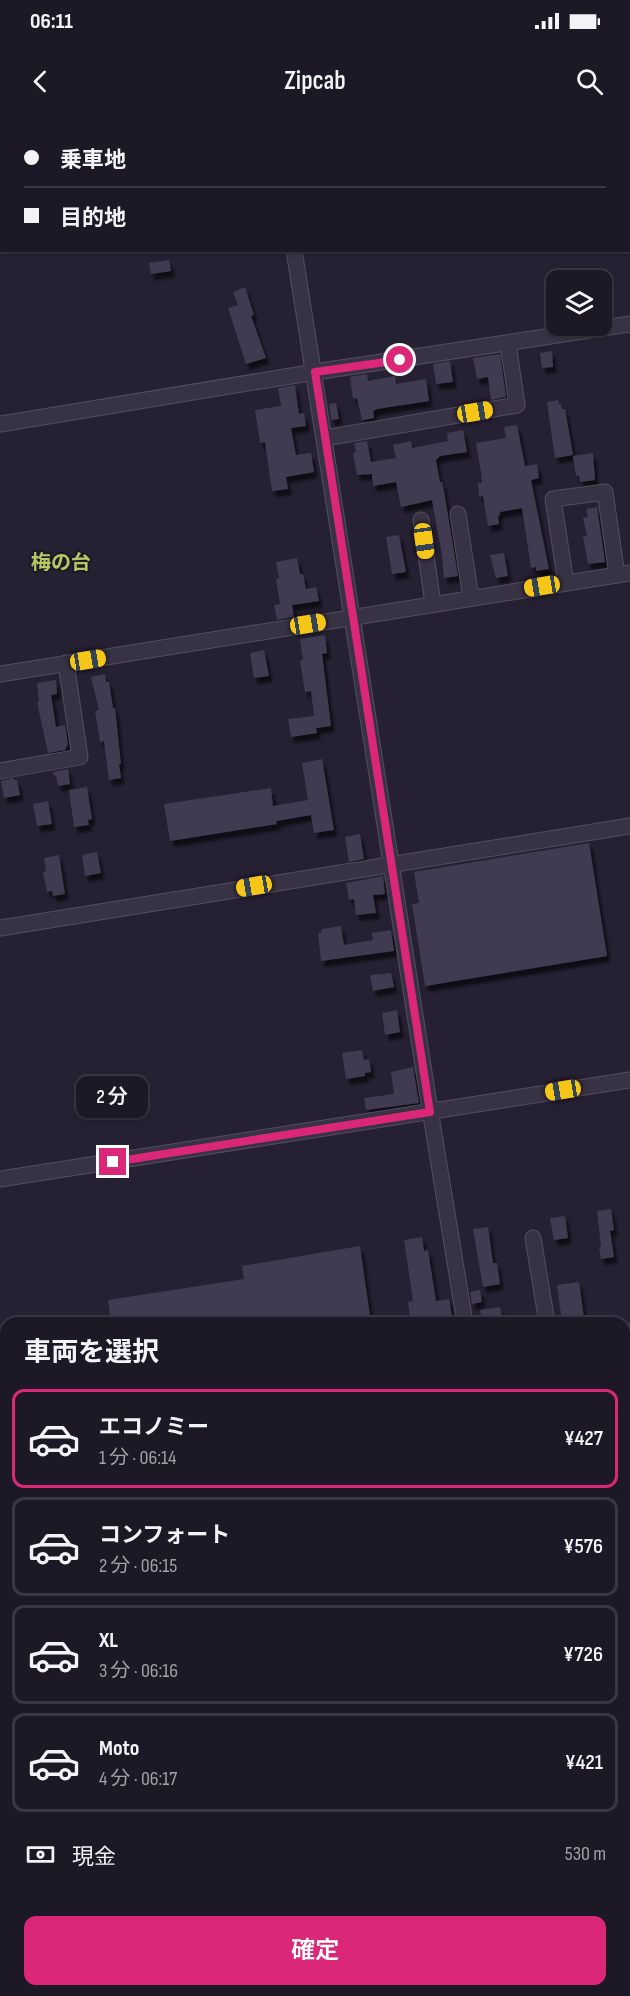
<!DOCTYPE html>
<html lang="ja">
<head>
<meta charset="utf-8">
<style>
  body { margin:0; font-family:"Sofia Sans Condensed","Noto Sans JP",sans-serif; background:#25212e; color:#f1f3f6; height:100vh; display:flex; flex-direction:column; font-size:22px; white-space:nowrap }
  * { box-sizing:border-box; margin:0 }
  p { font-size:20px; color:#a0a0a7 }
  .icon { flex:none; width:33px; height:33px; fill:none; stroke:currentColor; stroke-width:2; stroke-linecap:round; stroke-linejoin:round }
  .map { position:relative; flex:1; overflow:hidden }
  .sheet { position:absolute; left:0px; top:1197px; width:630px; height:680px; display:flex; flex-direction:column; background:#1c1826; border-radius:18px 18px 0 0; box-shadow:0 2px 4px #0004,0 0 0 2px #3a3743 }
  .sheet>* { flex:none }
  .banner { position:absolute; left:0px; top:0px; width:630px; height:132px; box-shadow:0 2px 4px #0004,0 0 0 2px #3a3743; display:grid; align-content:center; height:132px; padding:0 24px; background:#1c1826 }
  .fabs { position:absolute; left:546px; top:150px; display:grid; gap:12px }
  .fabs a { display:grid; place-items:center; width:66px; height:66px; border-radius:12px; background:#1c1826; box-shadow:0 2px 4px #0004,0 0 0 2px #3a3743; font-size:30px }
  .end { position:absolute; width:27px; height:27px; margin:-14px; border:8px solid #db2777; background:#fff; box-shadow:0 0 0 3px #fff }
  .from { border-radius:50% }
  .bubble { position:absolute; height:42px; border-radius:12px; background:#1c1826; box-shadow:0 2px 4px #0004,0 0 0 2px #3a3743; font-size:20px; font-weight:600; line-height:42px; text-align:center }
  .car { position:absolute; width:18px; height:36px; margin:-18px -9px; border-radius:8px; box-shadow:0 0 4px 2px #0007; background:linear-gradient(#f5c518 24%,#345 0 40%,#f5c518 0 76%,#345 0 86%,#f5c518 0) }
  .banner b { display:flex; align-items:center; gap:21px; height:57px; font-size:22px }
  .banner b+b { border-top:2px solid #3a3743 }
  .banner i { width:15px; height:15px; background:#f1f3f6 }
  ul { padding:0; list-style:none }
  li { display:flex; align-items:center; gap:18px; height:99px; margin:0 12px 9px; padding:0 12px; border:3px solid #3a3743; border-radius:12px }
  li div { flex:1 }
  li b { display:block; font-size:22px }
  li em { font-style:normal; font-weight:600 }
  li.active { border-color:#db2777 }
  li>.icon { width:54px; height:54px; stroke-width:1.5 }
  h2 { padding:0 24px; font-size:27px; line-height:72px }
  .pay { display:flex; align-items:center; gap:15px; height:66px; padding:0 24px; font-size:22px }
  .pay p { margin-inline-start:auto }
  .action { display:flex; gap:12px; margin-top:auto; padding:12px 24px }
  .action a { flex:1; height:69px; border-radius:12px; background:#db2777; color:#fff; font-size:24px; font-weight:600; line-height:69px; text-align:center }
  .status { display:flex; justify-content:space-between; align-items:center; height:42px; padding:0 30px; background:#1c1826; direction:ltr }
  .status svg { height:16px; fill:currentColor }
  header { display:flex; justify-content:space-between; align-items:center; height:78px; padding:0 24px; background:#1c1826; font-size:27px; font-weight:600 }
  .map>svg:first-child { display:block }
</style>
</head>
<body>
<div class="status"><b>06:11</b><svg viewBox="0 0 49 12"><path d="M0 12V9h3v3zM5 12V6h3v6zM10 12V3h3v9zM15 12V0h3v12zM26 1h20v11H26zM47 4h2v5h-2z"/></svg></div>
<header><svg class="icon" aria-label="back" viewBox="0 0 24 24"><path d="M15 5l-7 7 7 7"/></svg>Zipcab<svg class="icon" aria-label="search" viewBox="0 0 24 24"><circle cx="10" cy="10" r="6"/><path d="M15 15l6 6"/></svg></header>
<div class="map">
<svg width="630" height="1876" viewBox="0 0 630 1876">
  <defs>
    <filter id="shadow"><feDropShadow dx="3.5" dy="6" stdDeviation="1.5" flood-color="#0009"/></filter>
  </defs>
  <rect width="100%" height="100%" fill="#262033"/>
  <!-- building -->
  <g fill="#403a51" filter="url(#shadow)">
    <path d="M169,140L171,151L151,154L149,143Z"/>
    <path d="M245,167L254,195L251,196L266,238L246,244L228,188L238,185L233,172Z"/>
    <path d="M552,231L553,247L542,248L540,233Z"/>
    <path d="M500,234L506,277L491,280L488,257L477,259L473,238Z"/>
    <path d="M450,241L453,262L436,264L433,244Z"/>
    <path d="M367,254L368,261L395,256L396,264L426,259L429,281L377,289L373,291L374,298L362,300L357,278L353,279L350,257Z"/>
    <path d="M295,265L299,294L304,293L306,306L291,308L296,335L311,333L314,352L286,357L288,369L272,371L265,322L260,323L255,290L281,286L278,268Z"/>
    <path d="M558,280L559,284H561L562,289H565L573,335L555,338L547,282Z"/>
    <path d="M336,283L339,299L331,300L329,284Z"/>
    <path d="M517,305L525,346L537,344L539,358L531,360L549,449L536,451V447L531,448L522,388L500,392V395L498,396L499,404L488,406L483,376L479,377L478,363H482L481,352L476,323L506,318L504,307Z"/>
    <path d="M463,310L467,332L440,336L436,340L440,362H442L444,371L458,456L444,458L442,435L432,380L401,387L396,362L373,366L372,354L357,355L353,333L356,332L354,323L367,321L371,342L396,338L393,325L411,321L412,328L448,321L447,313Z"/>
    <path d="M593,333L595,360L580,362L579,355L576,356L573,336Z"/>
    <path d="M597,387L605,442L588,444L583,416H587L583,398L588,397L586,389Z"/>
    <path d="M399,415L406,452L392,454L386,417Z"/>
    <path d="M504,433L508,456L496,458L490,435Z"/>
    <path d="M297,438L300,454H303L306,469L316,467L319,481L292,485L294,497L277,500L274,485L280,484L276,459L279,458L276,442Z"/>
    <path d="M325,515L327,533L322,534L331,606L316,608L317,613L291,617L288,599L314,596L311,571L305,572L300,541L303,540L300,519Z"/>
    <path d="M264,530L269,556L254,558L250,533Z"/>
    <path d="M105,554L106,562H109L113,588H115L121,644H119L121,658L109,660L104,621L100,622L95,591L99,590L91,557Z"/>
    <path d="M56,560L57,574L51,575L56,607L65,605L68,624L65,630L48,633L37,582H39L37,563Z"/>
    <path d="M322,639L334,710L314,713L311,695L276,701L277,704L170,721L164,684L271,668L273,686L308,680L302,643Z"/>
    <path d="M68,649L70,664L58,666L56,656H54L53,652Z"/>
    <path d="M14,658V660H17L20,675L4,678L1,661Z"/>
    <path d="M87,667L92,699L88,700L89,705L74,707L69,670Z"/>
    <path d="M48,681L52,704L37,706L33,684Z"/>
    <path d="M360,714L364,739L349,742L345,717Z"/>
    <path d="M589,723L607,836L425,866L412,784L419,783L414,752Z"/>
    <path d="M97,732L101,753L85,756L82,735Z"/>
    <path d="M59,735L65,774L53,776L52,771L47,772L43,752L46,751L44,738Z"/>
    <path d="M383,756L385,774L373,775L376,793L356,795L354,779L349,780L346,763Z"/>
    <path d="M341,806L344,825L373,820L372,813L391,810L394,831L321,841L318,813H321V809Z"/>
    <path d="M391,853L394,867L373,871L370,855Z"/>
    <path d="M397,890L400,912L385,915L382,893Z"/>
    <path d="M362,930L364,940L369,939L371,952L365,953V956L346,959L342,933Z"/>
    <path d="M413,947L419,983L366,990L364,978L394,974L391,952Z"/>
    <path d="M611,1089L614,1110L610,1111L614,1137L601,1139L599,1127L601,1126L597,1091Z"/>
    <path d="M565,1096L568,1118L554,1120L550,1098Z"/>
    <path d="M488,1107L493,1143H497L500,1164L483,1167L473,1109Z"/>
    <path d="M422,1117L424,1131L428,1130L436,1181L449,1179L453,1203H416L415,1198L410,1199L408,1182L413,1181L404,1120Z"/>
    <path d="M360,1126L371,1203H111L108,1180L244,1159L242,1146Z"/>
    <path d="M579,1162L584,1198L562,1202L557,1165Z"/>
    <path d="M480,1170L482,1182L472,1184L470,1172Z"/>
    <path d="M500,1187L503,1203H482L480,1190Z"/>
  </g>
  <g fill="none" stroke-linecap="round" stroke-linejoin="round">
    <defs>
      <g id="minor">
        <path d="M153,0V2"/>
        <path d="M273,0V2"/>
        <path d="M303,2L313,0"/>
        <path d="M0,50H2"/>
        <path d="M294,130C353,488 405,846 465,1203"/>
        <path d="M0,304L315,252L630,204"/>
        <path d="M325,318L517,285L508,224"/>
        <path d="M458,394L471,478"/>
        <path d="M421,400L433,484"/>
        <path d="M566,463L553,379L605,372L617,455"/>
        <path d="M0,554L630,453"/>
        <path d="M0,651L80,637L66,543"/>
        <path d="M0,808L630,706"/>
        <path d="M0,1059L630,960"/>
        <path d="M533,1118L547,1203"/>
        <path d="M624,1213L630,1212"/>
        <path d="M0,1309L6,1308"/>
        <path d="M0,1417L6,1456"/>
        <path d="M624,1460L630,1459"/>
        <path d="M624,1713L630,1712"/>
        <path d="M0,1810L6,1809"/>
        <path d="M70,1870L71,1876"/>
        <path d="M567,1870L568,1876"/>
      </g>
    </defs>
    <!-- minor casing -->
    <use href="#minor" stroke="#544e5f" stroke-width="17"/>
    <!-- minor -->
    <use href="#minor" stroke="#383344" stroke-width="15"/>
  </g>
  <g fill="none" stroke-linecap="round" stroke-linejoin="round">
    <!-- route -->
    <path stroke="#db2777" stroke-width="8" d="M113,1042L430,992L315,252L400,240"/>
  </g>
  <g text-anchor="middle" stroke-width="4.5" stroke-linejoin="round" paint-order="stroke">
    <!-- neighbourhood labels -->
    <g font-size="20" font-weight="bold" fill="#b9c961" stroke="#1e1928">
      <text x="61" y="449">梅の台</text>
    </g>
  </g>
</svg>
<div class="fabs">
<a><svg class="icon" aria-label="layers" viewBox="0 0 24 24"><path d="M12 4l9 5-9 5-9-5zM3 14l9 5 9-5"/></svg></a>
</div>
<i class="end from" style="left:400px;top:240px"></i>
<i class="end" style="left:113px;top:1042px"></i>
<div class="bubble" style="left:76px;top:956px;width:72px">2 分</div>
<i class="car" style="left:475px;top:292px;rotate:80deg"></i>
<i class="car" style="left:424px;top:421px;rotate:172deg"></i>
<i class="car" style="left:542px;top:466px;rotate:261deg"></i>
<i class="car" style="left:308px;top:504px;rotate:81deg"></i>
<i class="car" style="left:88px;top:540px;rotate:81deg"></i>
<i class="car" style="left:254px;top:766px;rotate:260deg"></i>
<i class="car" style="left:563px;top:970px;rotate:261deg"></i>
<div class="banner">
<b><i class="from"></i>乗車地</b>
<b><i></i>目的地</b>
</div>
<section class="sheet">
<h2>車両を選択</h2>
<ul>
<li class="active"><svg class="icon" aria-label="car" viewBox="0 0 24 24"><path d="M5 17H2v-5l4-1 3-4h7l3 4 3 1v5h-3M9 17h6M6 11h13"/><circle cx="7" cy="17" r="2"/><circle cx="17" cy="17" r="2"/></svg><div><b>エコノミー</b><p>1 分 · 06:14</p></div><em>¥427</em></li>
<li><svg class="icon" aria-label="car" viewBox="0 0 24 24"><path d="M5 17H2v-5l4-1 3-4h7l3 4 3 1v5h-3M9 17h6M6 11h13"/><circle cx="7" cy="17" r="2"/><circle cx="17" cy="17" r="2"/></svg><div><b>コンフォート</b><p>2 分 · 06:15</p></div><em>¥576</em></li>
<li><svg class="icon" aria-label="car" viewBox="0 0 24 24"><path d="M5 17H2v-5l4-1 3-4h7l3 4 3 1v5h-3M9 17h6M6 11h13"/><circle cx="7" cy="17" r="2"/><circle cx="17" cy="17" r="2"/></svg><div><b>XL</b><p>3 分 · 06:16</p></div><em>¥726</em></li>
<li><svg class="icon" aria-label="car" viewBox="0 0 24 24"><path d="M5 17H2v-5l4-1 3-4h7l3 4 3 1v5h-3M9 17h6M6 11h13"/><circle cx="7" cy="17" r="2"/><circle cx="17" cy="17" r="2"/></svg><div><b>Moto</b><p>4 分 · 06:17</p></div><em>¥421</em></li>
</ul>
<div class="pay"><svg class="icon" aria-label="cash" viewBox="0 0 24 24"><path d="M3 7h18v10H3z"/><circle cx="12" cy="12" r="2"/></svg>現金<p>530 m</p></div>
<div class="action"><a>確定</a></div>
</section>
</div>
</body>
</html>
